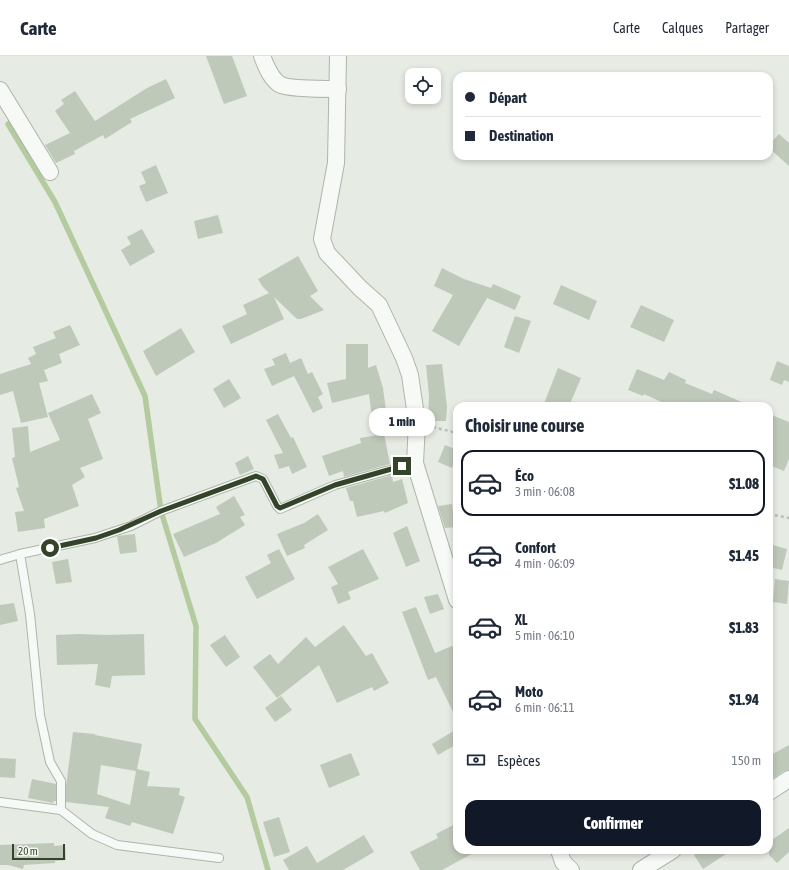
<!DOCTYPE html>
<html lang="fr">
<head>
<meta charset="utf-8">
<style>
  body { margin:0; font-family:"Asap Condensed",sans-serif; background:#f2f2f3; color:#1f2937; height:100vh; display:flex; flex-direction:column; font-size:15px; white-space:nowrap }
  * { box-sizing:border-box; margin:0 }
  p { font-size:13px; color:#747a83 }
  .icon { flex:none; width:22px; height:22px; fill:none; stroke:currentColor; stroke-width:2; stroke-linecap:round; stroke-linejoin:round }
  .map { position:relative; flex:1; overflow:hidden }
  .details { position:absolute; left:453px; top:346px; width:320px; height:452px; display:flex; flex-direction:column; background:#fff; border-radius:12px; box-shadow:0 2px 6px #0003 }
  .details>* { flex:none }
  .top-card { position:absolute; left:453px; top:16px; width:320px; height:88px; border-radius:12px; box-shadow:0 2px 6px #0003; display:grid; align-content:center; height:88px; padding:0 12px; background:#fff }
  .tools { position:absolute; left:405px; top:12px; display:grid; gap:8px }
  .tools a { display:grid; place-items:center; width:36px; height:36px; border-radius:8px; background:#fff; box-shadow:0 2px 6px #0003; font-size:20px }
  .scale { position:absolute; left:12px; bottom:10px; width:53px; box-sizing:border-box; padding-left:4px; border:2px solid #33442a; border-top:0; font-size:11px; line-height:14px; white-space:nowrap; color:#33442a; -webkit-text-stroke:3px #f5f8f3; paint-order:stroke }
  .end { position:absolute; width:18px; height:18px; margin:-9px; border:5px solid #33442a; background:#fff; box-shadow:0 0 0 2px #fff }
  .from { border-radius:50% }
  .bubble { position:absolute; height:28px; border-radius:12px; background:#fff; box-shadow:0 2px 6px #0003; font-size:13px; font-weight:800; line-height:28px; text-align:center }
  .top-card b { display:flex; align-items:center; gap:14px; height:38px; font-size:15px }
  .top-card b+b { border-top:1px solid #e0e1e3 }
  .top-card i { width:10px; height:10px; background:#1f2937 }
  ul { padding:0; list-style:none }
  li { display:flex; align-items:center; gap:12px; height:66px; margin:0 8px 6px; padding:0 4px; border:2px solid transparent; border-radius:12px }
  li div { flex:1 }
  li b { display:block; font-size:15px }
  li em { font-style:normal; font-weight:800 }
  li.current { border-color:#111827 }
  li>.icon { width:36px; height:36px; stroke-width:1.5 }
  h2 { padding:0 12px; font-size:18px; line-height:48px }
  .pay { display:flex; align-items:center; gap:10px; height:44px; padding:0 12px; font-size:15px }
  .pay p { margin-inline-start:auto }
  .action { display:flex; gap:8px; margin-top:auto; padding:8px 12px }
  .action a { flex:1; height:46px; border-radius:12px; background:#111827; color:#fff; font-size:16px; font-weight:800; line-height:46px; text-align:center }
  header { display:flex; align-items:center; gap:24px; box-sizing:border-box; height:56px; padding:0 20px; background:#fff; border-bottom:1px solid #e0e1e3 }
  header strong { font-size:19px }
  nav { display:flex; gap:22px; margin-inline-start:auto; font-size:14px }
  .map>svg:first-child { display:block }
</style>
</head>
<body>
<header>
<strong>Carte</strong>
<nav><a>Carte</a><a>Calques</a><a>Partager</a></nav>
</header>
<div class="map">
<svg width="789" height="814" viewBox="0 0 789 814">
  <rect width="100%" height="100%" fill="#e6ebe3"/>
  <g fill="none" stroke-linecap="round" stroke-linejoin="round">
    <!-- stream -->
    <path stroke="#b3cb9e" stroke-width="5.5" d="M8,68L55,146L145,340L161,455L196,570L195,663L247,741L268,814"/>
  </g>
  <!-- building -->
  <g fill="#bfc9ba" fill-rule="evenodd">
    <path d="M206,0H232L247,40L224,48Z"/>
    <path d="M166,23L175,42L130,63L132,66L105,83L103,79L74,95L75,98L56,107L45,89L70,77L55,55L64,48L61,44L75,35L95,65L147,32Z"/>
    <path d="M779,78L789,87V110L769,92V89Z"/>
    <path d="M156,109L168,137L146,146L139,130L146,127L141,116Z"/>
    <path d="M218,159L223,177L198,183L194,165Z"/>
    <path d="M142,173L155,196L130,210L121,194L131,188L127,181Z"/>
    <path d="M298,200L318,235L310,240L324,254L301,263H297L274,241L284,263L231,288L222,270L247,258L243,249L269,237L262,230L258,223Z"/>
    <path d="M442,212L464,223L491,232L493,228L521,240L515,254L487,242L459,290L432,275L453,239L434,230Z"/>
    <path d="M561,229L597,245L589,264L553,248Z"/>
    <path d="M641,249L674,264L664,286L630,271Z"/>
    <path d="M515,260L531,265L519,297L504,291Z"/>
    <path d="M70,269L80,289L59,298L62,307L44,314L48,325L39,327L48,361L21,367L13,335L0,339V318L31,308L28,302L36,298L33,291L56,282L53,276Z"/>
    <path d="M181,272L195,296L156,320L143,295Z"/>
    <path d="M346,288H368V312L376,309L383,332L387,362H372L369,338L332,347L327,327L346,323Z"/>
    <path d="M286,297L290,307L301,302L308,318L312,316L323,338L318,341L323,352L313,357L294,320L272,330L264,313L275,309L272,303Z"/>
    <path d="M777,305L789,310V326L784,324L782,329L770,324Z"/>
    <path d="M442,308L447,351L446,365H428L429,340L426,309Z"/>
    <path d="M558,312L581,322L569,350H543Z"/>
    <path d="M637,313L664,324L669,316L686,324L685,327L712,338L714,334L751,350H670L644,338L643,340L628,334Z"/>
    <path d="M229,323L241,342L224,352L213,333Z"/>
    <path d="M92,338L101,357L88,363L103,403L80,412L85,421L72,429L79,450L44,463L45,472L18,476L15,456L24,455L16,432L19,431L12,402L15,401L12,372L28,370L30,396L60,384L48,357Z"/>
    <path d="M278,358L291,382L293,381L307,411L292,418L289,410L279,413L274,399L283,397L266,364Z"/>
    <path d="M769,358L789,366V403L784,415L769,409Z"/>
    <path d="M384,378L390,408L344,421L343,415L329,420L322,400L361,387L360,382Z"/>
    <path d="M445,389L457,394V398L452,412L438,406Z"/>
    <path d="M248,400L254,413L240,419L235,407Z"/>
    <path d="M392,419L393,426L402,423L408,447L385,457L384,455L357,461L353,445H350L346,432Z"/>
    <path d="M234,440L245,459L240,461L245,469L216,487L184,501L173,478L220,458L216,451Z"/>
    <path d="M452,448L455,471L445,472L438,450Z"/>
    <path d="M318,458L328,474L304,489L305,492L287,500L277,478L304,467Z"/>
    <path d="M407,470L420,505L406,511L393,477Z"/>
    <path d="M135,478L137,496L120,498L117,480Z"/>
    <path d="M769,488L787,493L782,514L769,511Z"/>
    <path d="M279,493L295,523L257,543L245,521L271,507L267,499Z"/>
    <path d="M363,493L379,523L348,536L351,543L338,548L331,531L338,528L328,511Z"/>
    <path d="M68,503L72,526L56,528L52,506Z"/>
    <path d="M775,523L789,525L787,548L773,546Z"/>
    <path d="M438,538L444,553L430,558L424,541Z"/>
    <path d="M14,547L18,565L0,569V549Z"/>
    <path d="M416,551L435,597L457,588V664L436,621L428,624L402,556Z"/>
    <path d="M344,569L366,600L372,597L389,627L374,635L372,631L337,647L319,609L277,642L253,611L270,598L278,608L306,581L315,591Z"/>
    <path d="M78,578L107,579L144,578L145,619L112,620L110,632L95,629L98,608L57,609L56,579Z"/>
    <path d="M225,579L240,601L226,611L210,589Z"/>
    <path d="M281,640L292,654L275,666L265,652Z"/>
    <path d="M457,673V688L438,699L432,688Z"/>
    <path d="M73,676L95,678V679L142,688L137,713L150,716L147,730L180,732L179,739L185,741L173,778L132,766L130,770L105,762L109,751L66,746V730ZM101,709L136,715L130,749L97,738Z"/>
    <path d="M789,689V714L784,715L769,725V700Z"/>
    <path d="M351,697L360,719L329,732L320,709Z"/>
    <path d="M0,702L16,703L15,722L0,721Z"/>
    <path d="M32,723L56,728V745H54L53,747L28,742Z"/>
    <path d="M279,761L290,796L274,801L263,766Z"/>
    <path d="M457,767V794H479L442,814H420L410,796L438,782L436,778Z"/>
    <path d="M789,772V796L777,807L769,799V786Z"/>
    <path d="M364,779L374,796L343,814H289L283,804L307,790L317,807Z"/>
    <path d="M54,787V790L65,789L66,804L55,805V807L24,809L23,813L8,809H0V789Z"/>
    <path d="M701,794H732L703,813L694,799Z"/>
  </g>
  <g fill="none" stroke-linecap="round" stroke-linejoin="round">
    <defs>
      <g id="service">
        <path d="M20,498L30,558L40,659L50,706L61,725V754"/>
        <path d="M0,504L20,498L95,482L131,470L161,455L256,420L263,423L277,450L280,453L335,429L415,407"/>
        <path d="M0,746L61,754L92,778L117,789L219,802"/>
      </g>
      <g id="minor">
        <path d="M262,0C266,10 271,24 281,29C290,33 326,33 338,33"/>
        <path d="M338,0L336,107L322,183L327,197L360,232L379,249L404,302L410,319L417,367L415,407L457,544"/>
        <path d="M0,34L50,116"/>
        <path d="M769,736L789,723"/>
        <path d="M559,794L563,806L571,814"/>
        <path d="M641,814L673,794"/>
      </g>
    </defs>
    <!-- service casing -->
    <use href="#service" stroke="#adb6a8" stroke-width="10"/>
    <!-- minor casing -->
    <use href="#minor" stroke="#adb6a8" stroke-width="18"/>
    <!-- path -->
    <g stroke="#b8bfb5" stroke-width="2.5" stroke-dasharray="3 3" stroke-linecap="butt">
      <path d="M433,371L457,377"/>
      <path d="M769,458L789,462"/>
    </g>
    <!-- service -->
    <use href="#service" stroke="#f7f9f6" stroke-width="8"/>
    <!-- minor -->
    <use href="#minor" stroke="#f7f9f6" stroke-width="16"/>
  </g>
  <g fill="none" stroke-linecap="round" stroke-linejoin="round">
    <!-- route -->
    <path stroke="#33442a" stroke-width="5" d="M50,492L96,482L119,474L161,455L256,420L263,423L277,450L280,452L335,429L402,410"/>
  </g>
</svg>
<div class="tools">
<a><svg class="icon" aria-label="locate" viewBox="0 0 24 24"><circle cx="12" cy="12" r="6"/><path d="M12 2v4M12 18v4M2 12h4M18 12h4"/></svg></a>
</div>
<div class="scale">20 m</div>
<i class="end from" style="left:50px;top:492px"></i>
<i class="end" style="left:402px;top:410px"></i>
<div class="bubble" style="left:369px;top:352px;width:66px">1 min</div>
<div class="top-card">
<b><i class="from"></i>Départ</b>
<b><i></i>Destination</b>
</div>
<section class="details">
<h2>Choisir une course</h2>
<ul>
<li class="current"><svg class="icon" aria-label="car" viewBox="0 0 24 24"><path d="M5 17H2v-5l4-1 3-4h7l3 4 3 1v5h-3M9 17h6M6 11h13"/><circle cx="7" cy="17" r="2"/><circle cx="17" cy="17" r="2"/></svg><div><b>Éco</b><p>3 min · 06:08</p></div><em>$1.08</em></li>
<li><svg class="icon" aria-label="car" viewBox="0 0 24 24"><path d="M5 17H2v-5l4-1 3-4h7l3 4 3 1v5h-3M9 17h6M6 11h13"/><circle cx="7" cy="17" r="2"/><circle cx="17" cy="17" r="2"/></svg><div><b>Confort</b><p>4 min · 06:09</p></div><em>$1.45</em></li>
<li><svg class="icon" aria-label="car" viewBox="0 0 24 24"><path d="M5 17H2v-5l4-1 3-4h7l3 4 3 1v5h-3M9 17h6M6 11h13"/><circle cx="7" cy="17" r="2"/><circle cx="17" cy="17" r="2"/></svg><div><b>XL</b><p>5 min · 06:10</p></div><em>$1.83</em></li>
<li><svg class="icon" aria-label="car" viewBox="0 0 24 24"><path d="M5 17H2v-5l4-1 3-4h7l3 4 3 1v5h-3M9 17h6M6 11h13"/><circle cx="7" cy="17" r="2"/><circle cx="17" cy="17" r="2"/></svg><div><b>Moto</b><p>6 min · 06:11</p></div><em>$1.94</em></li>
</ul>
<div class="pay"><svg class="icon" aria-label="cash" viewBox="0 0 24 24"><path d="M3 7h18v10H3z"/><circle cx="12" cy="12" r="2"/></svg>Espèces<p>150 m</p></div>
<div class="action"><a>Confirmer</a></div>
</section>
</div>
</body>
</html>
